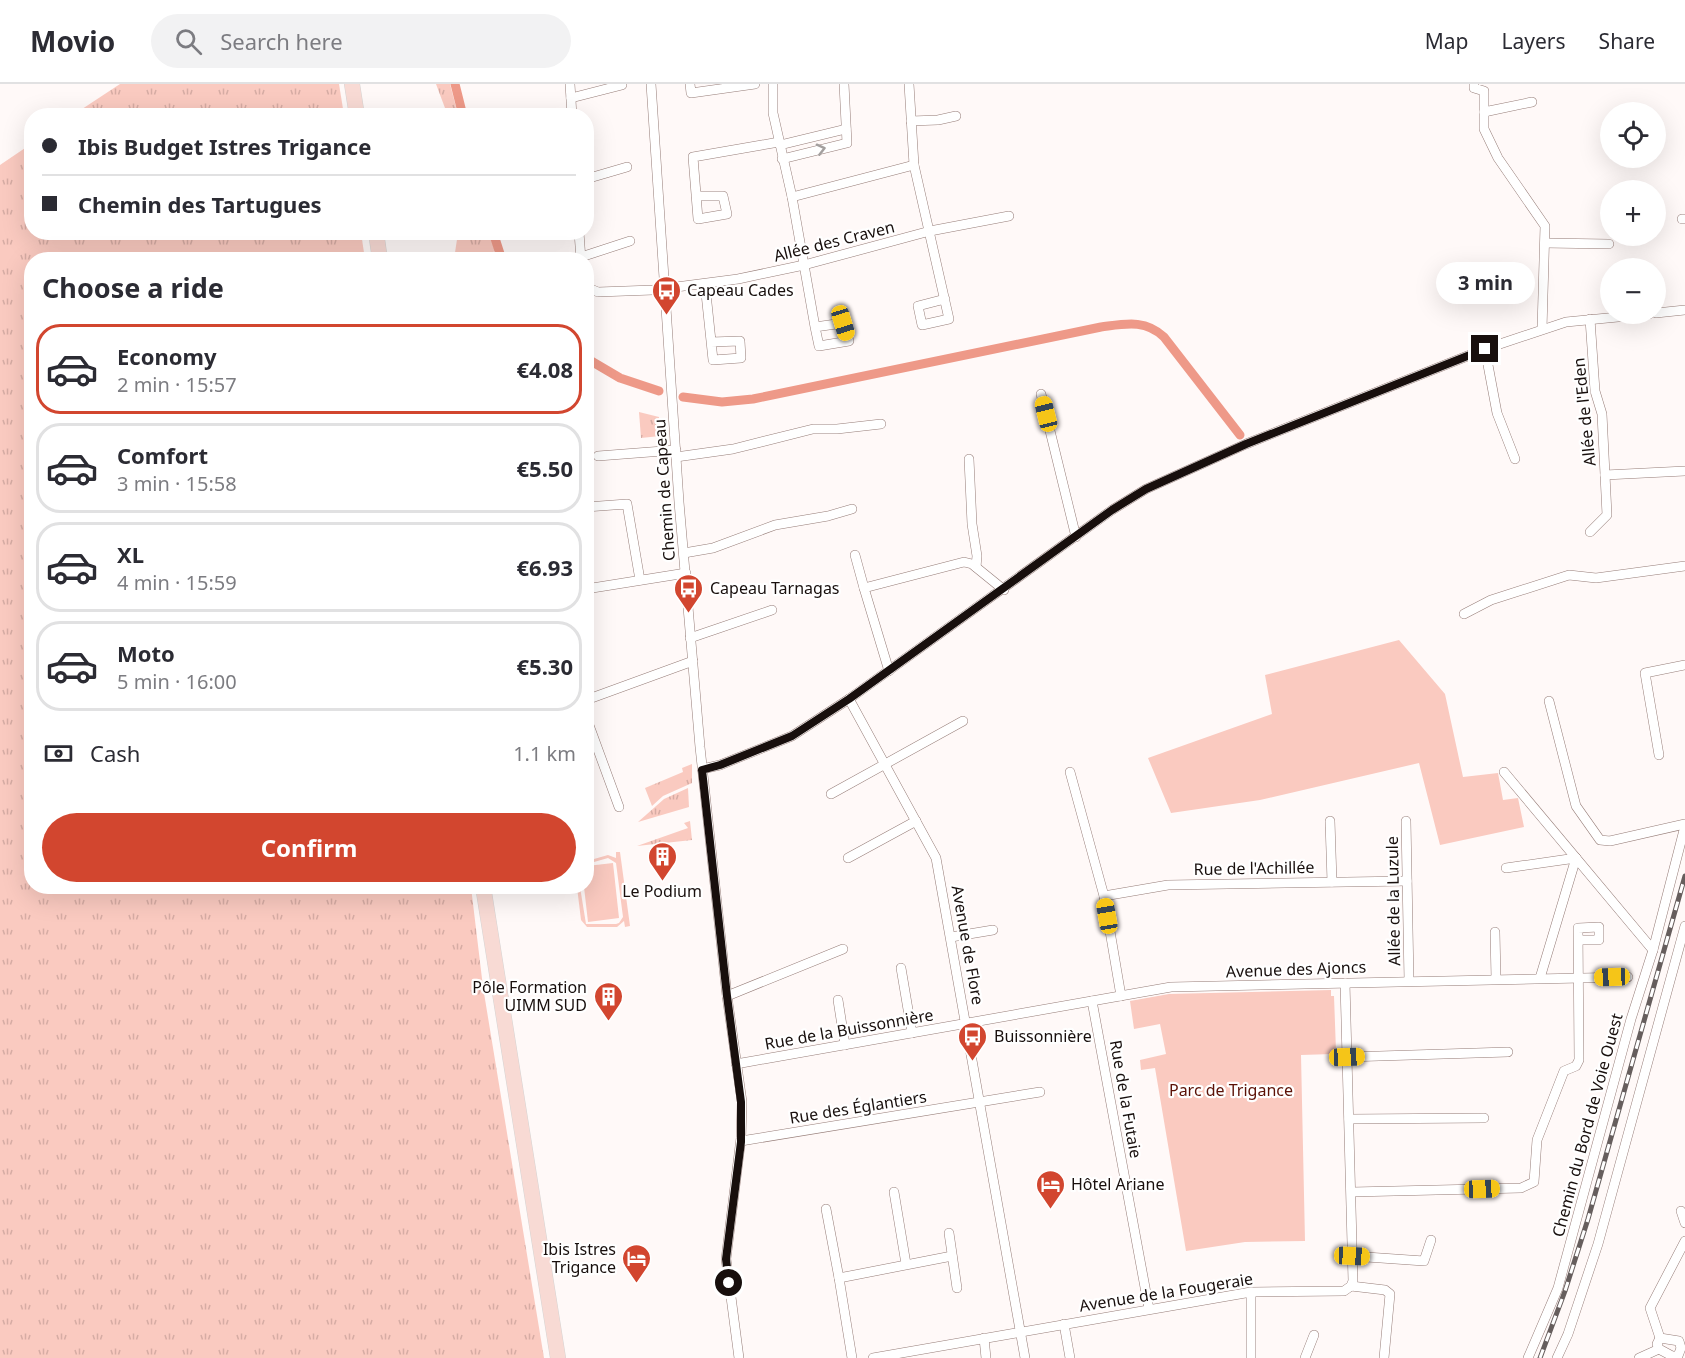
<!DOCTYPE html>
<html lang="en">
<head>
<meta charset="utf-8">
<style>
  body { margin:0; font-family:"Noto Sans",sans-serif; background:#f2f2f3; color:#2b2b33; height:100vh; display:flex; flex-direction:column; font-size:22px; white-space:nowrap }
  * { box-sizing:border-box; margin:0 }
  p { font-size:20px; color:#7c7c81 }
  .icon { flex:none; width:33px; height:33px; fill:none; stroke:currentColor; stroke-width:2; stroke-linecap:round; stroke-linejoin:round }
  .map { position:relative; flex:1; overflow:hidden }
  .sheet { position:absolute; left:24px; top:168px; width:570px; height:642px; display:flex; flex-direction:column; background:#fff; border-radius:24px; box-shadow:0 6px 24px #0002 }
  .sheet>* { flex:none }
  .banner { position:absolute; left:24px; top:24px; width:570px; height:132px; border-radius:24px; box-shadow:0 6px 24px #0002; display:grid; align-content:center; height:132px; padding:0 18px; background:#fff }
  .buttons { position:absolute; left:1600px; top:18px; display:grid; gap:12px }
  .buttons a { display:grid; place-items:center; width:66px; height:66px; border-radius:50%; background:#fff; box-shadow:0 6px 24px #0002; font-size:30px }
  .end { position:absolute; width:27px; height:27px; margin:-14px; border:8px solid #180f0d; background:#fff; box-shadow:0 0 0 3px #fff }
  .from { border-radius:50% }
  .bubble { position:absolute; height:42px; border-radius:21px; background:#fff; box-shadow:0 6px 24px #0002; font-size:20px; font-weight:700; line-height:42px; text-align:center }
  .car { position:absolute; width:18px; height:36px; margin:-18px -9px; border-radius:8px; box-shadow:0 0 4px 2px #0007; background:linear-gradient(#f5c518 24%,#345 0 40%,#f5c518 0 76%,#345 0 86%,#f5c518 0) }
  .banner b { display:flex; align-items:center; gap:21px; height:57px; font-size:22px }
  .banner b+b { border-top:2px solid #e1e1e2 }
  .banner i { width:15px; height:15px; background:#2b2b33 }
  ul { padding:0; list-style:none }
  li { display:flex; align-items:center; gap:18px; height:90px; margin:0 12px 9px; padding:0 6px; border:3px solid #e1e1e2; border-radius:24px }
  li div { flex:1 }
  li b { display:block; font-size:22px }
  li em { font-style:normal; font-weight:700 }
  li.on { border-color:#d2462f }
  li>.icon { width:54px; height:54px; stroke-width:1.5 }
  h2 { padding:0 18px; font-size:27px; line-height:72px }
  .pay { display:flex; align-items:center; gap:15px; height:66px; padding:0 18px; font-size:22px }
  .pay p { margin-inline-start:auto }
  .action { display:flex; gap:12px; margin-top:auto; padding:12px 18px }
  .action a { flex:1; height:69px; border-radius:36px; background:#d2462f; color:#fff; font-size:24px; font-weight:700; line-height:69px; text-align:center }
  header { display:flex; align-items:center; gap:36px; box-sizing:border-box; height:84px; padding:0 30px; background:#fff; border-bottom:2px solid #e1e1e2 }
  header strong { font-size:28px }
  nav { display:flex; gap:33px; margin-inline-start:auto; font-size:21px }
  .search { width:420px; height:54px; background:#f2f2f3; display:flex; align-items:center; gap:15px; box-sizing:border-box; padding:0 21px; border-radius:33px; color:#7c7c81; font-size:22px }
  .map>svg:first-child { display:block }
</style>
</head>
<body>
<header>
<strong>Movio</strong>
<div class="search"><svg class="icon" aria-label="search" viewBox="0 0 24 24"><circle cx="10" cy="10" r="6"/><path d="M15 15l6 6"/></svg>Search here</div>
<nav><a>Map</a><a>Layers</a><a>Share</a></nav>
</header>
<div class="map">
<svg width="1685" height="1274" viewBox="0 0 1685 1274">
  <defs>
    <pattern id="grass-tufts" width="24" height="20" patternUnits="userSpaceOnUse" patternTransform="scale(1.5)"><rect width="24" height="20" fill="#facac0"/><path d="M3 7l-1-3M5 7V3M7 7l1-3M15 17l-1-3M17 17v-4M19 17l1-3" fill="none" stroke="#d6aca4"/></pattern>
  </defs>
  <rect width="100%" height="100%" fill="#fff9f8"/>
  <!-- grass -->
  <g fill="url(#grass-tufts)">
    <path d="M120,0H339L344,31H73Z"/>
    <path d="M436,0H450L458,31H445V24Z"/>
    <path d="M31,60L32,148L361,149L365,175L32,176V802L471,803L483,903L544,1274H0V81Z"/>
    <path d="M489,148L495,167L481,175H454L458,149Z"/>
    <path d="M639,328L659,333L660,352L641,354Z"/>
    <path d="M692,680V699L663,712L652,722L645,704L683,688L682,684Z"/>
    <path d="M688,704L689,723L638,738L664,715Z"/>
    <path d="M690,737L692,756L637,762L688,744L684,739Z"/>
  </g>
  <!-- green -->
  <g fill="#facac0">
    <path d="M1399,556L1445,610L1463,693L1498,689L1503,716L1518,714L1524,743L1440,761L1419,679L1260,716L1171,729L1148,674L1272,630L1265,591Z"/>
    <path d="M616,768H620L630,842L625,843L624,837L617,843H587L581,836L577,803H580L586,840H616L619,839L623,833L616,779L608,774L587,780V777L608,771L616,774Z"/>
    <path d="M613,779L619,834L588,838L584,803L586,802L587,782Z"/>
    <path d="M1331,906V912H1334L1336,967L1333,970L1301,971L1305,1157L1245,1158L1186,1167L1155,984L1141,986L1140,976L1166,970L1160,940L1134,945L1130,917L1169,910Z"/>
  </g>
  <g fill="none" stroke-linecap="round" stroke-linejoin="round">
    <!-- canal -->
    <g stroke="#e98" stroke-width="9">
      <path d="M455,0L463,32"/>
      <path d="M493,148L502,176"/>
      <path d="M586,274L620,294L659,307"/>
      <path d="M683,313L722,318L753,315L1101,243C1125,240 1145,235 1164,253L1240,351"/>
    </g>
    <defs>
      <g id="street">
        <path d="M570,0L572,32"/>
        <path d="M651,0L679,418L700,663L727,912L742,1018L741,1054L726,1175L739,1274"/>
        <path d="M690,0L691,9L755,0"/>
        <path d="M773,0V29L792,113L815,243L819,262L849,257L843,239L815,243"/>
        <path d="M909,0L914,81L949,235L922,241L918,222L945,215"/>
        <path d="M1474,0V4L1484,7V45L1498,74L1545,142L1542,245"/>
        <path d="M571,14L622,1"/>
        <path d="M1484,28L1532,18"/>
        <path d="M911,37L938,36L956,32"/>
        <path d="M780,61L846,45"/>
        <path d="M782,75L847,59L844,0"/>
        <path d="M586,95L627,83"/>
        <path d="M696,112H723L727,130L698,135L693,73L779,58"/>
        <path d="M792,113L914,81"/>
        <path d="M1682,135H1685"/>
        <path d="M579,148L581,176"/>
        <path d="M1545,159L1609,160"/>
        <path d="M581,173L630,157"/>
        <path d="M705,200L713,276L741,274L740,257L711,258"/>
        <path d="M586,203L598,208L653,206L738,195L804,181L930,147L1009,132"/>
        <path d="M1656,229L1685,226"/>
        <path d="M1590,235L1595,307L1602,330L1607,431L1590,448"/>
        <path d="M1485,265L1497,329L1515,375"/>
        <path d="M1041,310L1076,453"/>
        <path d="M598,372L676,366"/>
        <path d="M676,373L733,365L813,345H837L881,340"/>
        <path d="M969,375L972,440L977,472L976,483"/>
        <path d="M1605,391L1685,387"/>
        <path d="M586,423L627,420L640,496"/>
        <path d="M684,469L713,464L775,441L828,432L852,425"/>
        <path d="M855,471L864,504"/>
        <path d="M586,505L686,489"/>
        <path d="M1464,530L1491,516L1569,491L1596,494L1685,482"/>
        <path d="M690,554L772,526"/>
        <path d="M889,587L864,504L964,478L972,480L1004,506"/>
        <path d="M849,615L936,774L1025,1274"/>
        <path d="M586,616L693,577"/>
        <path d="M1549,617L1576,722L1600,756L1610,757L1685,740"/>
        <path d="M586,633L619,723"/>
        <path d="M1659,671L1645,589L1685,581"/>
        <path d="M702,685L720,681L792,652L849,615L1112,426L1146,405L1246,360L1485,265L1566,238L1649,230"/>
        <path d="M1070,688L1104,812L1121,912"/>
        <path d="M1504,688L1653,866"/>
        <path d="M831,710L963,637"/>
        <path d="M1330,737L1332,798"/>
        <path d="M1406,737L1409,897"/>
        <path d="M848,774L916,737"/>
        <path d="M1506,784L1576,774"/>
        <path d="M1104,812L1168,801L1407,797"/>
        <path d="M1495,848L1496,895"/>
        <path d="M951,853L993,846"/>
        <path d="M901,884L912,949"/>
        <path d="M1540,894L1576,774"/>
        <path d="M1345,899L1353,1197L1351,1202"/>
        <path d="M727,912L843,865"/>
        <path d="M838,916L845,961"/>
        <path d="M1092,917L1149,1225"/>
        <path d="M1347,973L1508,968"/>
        <path d="M736,980L1171,903L1628,893"/>
        <path d="M1349,1035L1484,1034"/>
        <path d="M741,1057L1040,1008"/>
        <path d="M894,1108L906,1180"/>
        <path d="M1352,1108L1521,1104L1534,1098L1537,1056L1564,987L1576,982L1579,976L1578,844L1599,843V856H1579"/>
        <path d="M826,1125L839,1194"/>
        <path d="M1681,1127L1685,1139"/>
        <path d="M949,1149L957,1204"/>
        <path d="M1352,1172L1424,1177L1431,1156"/>
        <path d="M1351,1202L1385,1206L1390,1210L1384,1274"/>
        <path d="M1251,1208V1274"/>
        <path d="M1064,1240L1070,1274"/>
        <path d="M984,1254L986,1274"/>
        <path d="M1660,1254L1650,1224L1685,1157"/>
        <path d="M1660,1254L1679,1257L1681,1264L1678,1272H1672L1659,1265L1657,1260Z"/>
        <path d="M852,1274L839,1194L952,1172"/>
        <path d="M873,1274L1251,1208L1344,1207L1351,1202"/>
        <path d="M1305,1274L1314,1251"/>
        <path d="M1528,1274L1558,1204L1631,935L1653,866L1685,742"/>
        <path d="M1557,1274L1568,1250L1598,1160L1685,842"/>
        <path d="M1639,1274L1659,1265"/>
      </g>
      <g id="primary">
        <path d="M352,0L357,32"/>
        <path d="M376,148L380,176"/>
        <path d="M483,802L558,1274"/>
      </g>
    </defs>
    <!-- street casing -->
    <use href="#street" stroke="#967d78" stroke-width="10"/>
    <!-- primary casing -->
    <use href="#primary" stroke="#d5d4d3" stroke-width="16"/>
    <!-- street -->
    <use href="#street" stroke="#fff" stroke-width="9"/>
    <!-- primary -->
    <use href="#primary" stroke="#f8dad4" stroke-width="15"/>
    <defs>
      <path id="rail" d="M1540,1274L1565,1207L1588,1135L1685,792"/>
    </defs>
    <!-- rail casing -->
    <use href="#rail" stroke="#665e5d" stroke-width="5"/>
    <!-- rail -->
    <use href="#rail" stroke="#fff" stroke-width="3" stroke-dasharray="9" stroke-linecap="butt"/>
  </g>
  <!-- one-way arrows -->
  <defs><path id="oneway-chevron" d="M-2-3.5L2.5 0L-2 3.5" fill="none" stroke-width="1.6" stroke-linecap="round" stroke-linejoin="round" transform="scale(1.5)"/></defs>
  <use stroke="#a39f9e" href="#oneway-chevron" transform="translate(821 65) rotate(-14)"/>
  <g fill="none" stroke-linecap="round" stroke-linejoin="round">
    <!-- route -->
    <path stroke="#180f0d" stroke-width="8" d="M729,1199L726,1175L741,1058V1018L727,912L702,686L720,681L792,652L849,615L1112,426L1146,405L1246,360L1485,265"/>
  </g>
  <!-- icons -->
  <defs>
    <symbol id="bus-pin" viewBox="-11 -11 22 30"><path d="M0 17L-7.5 6A9.5 9.5 0 1 1 7.5 6Z" fill="#d2462f" stroke="#fff"/><path d="M-5-6H5V4H4V6H2V4H-2V6H-4V4H-5ZM-3.5-4V0h7V-4ZM-3.5 1.2v1.5H-2V1.2ZM2 1.2v1.5H3.5V1.2Z" fill="#fff"/></symbol>
    <symbol id="building-pin" viewBox="-11 -11 22 30"><path d="M0 17L-7.5 6A9.5 9.5 0 1 1 7.5 6Z" fill="#d2462f" stroke="#fff"/><path d="M-4-6H4V6H1V3H-1V6H-4ZM-2.5-4.3h1.7v1.8h-1.7ZM.8-4.3h1.7v1.8H.8ZM-2.5-1h1.7V.8h-1.7ZM.8-1h1.7V.8H.8Z" fill="#fff"/></symbol>
    <symbol id="hotel-pin" viewBox="-11 -11 22 30"><path d="M0 17L-7.5 6A9.5 9.5 0 1 1 7.5 6Z" fill="#d2462f" stroke="#fff"/><path d="M-6-4.5h1.5V1H6V5H4.5V3h-9V5H-6ZM-4 0a1.8 1.8 0 1 1 3.6 0ZM.5 0V-2.5h3Q6-2.5 6 0Z" fill="#fff"/></symbol>
  </defs>
  <g fill-rule="evenodd">
    <use href="#bus-pin" x="650" y="190" width="33" height="45"/>
    <use href="#bus-pin" x="672" y="488" width="33" height="45"/>
    <use href="#building-pin" x="646" y="756" width="33" height="45"/>
    <use href="#building-pin" x="592" y="896" width="33" height="45"/>
    <use href="#bus-pin" x="956" y="936" width="33" height="45"/>
    <use href="#hotel-pin" x="1034" y="1084" width="33" height="45"/>
    <use href="#hotel-pin" x="620" y="1158" width="33" height="45"/>
  </g>
  <g text-anchor="middle" stroke-width="4.5" stroke-linejoin="round" paint-order="stroke">
    <!-- street labels -->
    <g font-size="16" fill="#180f0d" stroke="#fff">
      <text transform="translate(834 157) rotate(-14)" y="6">Allée des Craven</text>
      <text transform="translate(1584 328) rotate(-96)" y="6">Allée de l'Eden</text>
      <text transform="translate(664 406) rotate(-94)" y="6">Chemin de Capeau</text>
      <text transform="translate(1254 784) rotate(-1)" y="6">Rue de l'Achillée</text>
      <text transform="translate(1393 817) rotate(-91)" y="6">Allée de la Luzule</text>
      <text transform="translate(968 861) rotate(80)" y="6">Avenue de Flore</text>
      <text transform="translate(1296 885) rotate(-2)" y="6">Avenue des Ajoncs</text>
      <text transform="translate(849 945) rotate(-10)" y="6">Rue de la Buissonnière</text>
      <text transform="translate(1126 1015) rotate(80)" y="6">Rue de la Futaie</text>
      <text transform="translate(858 1023) rotate(-9)" y="6">Rue des Églantiers</text>
      <text transform="translate(1587 1041) rotate(-75)" y="6">Chemin du Bord de Voie Ouest</text>
      <text transform="translate(1166 1208) rotate(-9)" y="6">Avenue de la Fougeraie</text>
    </g>
    <!-- poi labels -->
    <g font-size="16" fill="#180f0d" stroke="#fff" text-anchor="start">
      <text x="687" y="212">Capeau Cades</text>
      <text x="710" y="510">Capeau Tarnagas</text>
      <text x="662" y="813" text-anchor="middle">Le Podium</text>
      <text x="587" y="909" text-anchor="end">Pôle Formation<tspan x="587" dy="18">UIMM SUD</tspan></text>
      <text x="994" y="958">Buissonnière</text>
      <text x="1071" y="1106">Hôtel Ariane</text>
      <text x="616" y="1171" text-anchor="end">Ibis Istres<tspan x="616" dy="18">Trigance</tspan></text>
    </g>
    <!-- park labels -->
    <g font-size="16" fill="#5c1207" stroke="#fff">
      <text x="1231" y="1012">Parc de Trigance</text>
    </g>
  </g>
</svg>
<div class="buttons">
<a><svg class="icon" aria-label="locate" viewBox="0 0 24 24"><circle cx="12" cy="12" r="6"/><path d="M12 2v4M12 18v4M2 12h4M18 12h4"/></svg></a>
<a>+</a>
<a>−</a>
</div>
<i class="end from" style="left:729px;top:1199px"></i>
<i class="end" style="left:1485px;top:265px"></i>
<div class="bubble" style="left:1436px;top:178px;width:99px">3 min</div>
<i class="car" style="left:843px;top:239px;rotate:163deg"></i>
<i class="car" style="left:1046px;top:330px;rotate:346deg"></i>
<i class="car" style="left:1107px;top:832px;rotate:350deg"></i>
<i class="car" style="left:1612px;top:893px;rotate:268deg"></i>
<i class="car" style="left:1347px;top:973px;rotate:88deg"></i>
<i class="car" style="left:1482px;top:1105px;rotate:88deg"></i>
<i class="car" style="left:1352px;top:1172px;rotate:93deg"></i>
<div class="banner">
<b><i class="from"></i>Ibis Budget Istres Trigance</b>
<b><i></i>Chemin des Tartugues</b>
</div>
<section class="sheet">
<h2>Choose a ride</h2>
<ul>
<li class="on"><svg class="icon" aria-label="car" viewBox="0 0 24 24"><path d="M5 17H2v-5l4-1 3-4h7l3 4 3 1v5h-3M9 17h6M6 11h13"/><circle cx="7" cy="17" r="2"/><circle cx="17" cy="17" r="2"/></svg><div><b>Economy</b><p>2 min · 15:57</p></div><em>€4.08</em></li>
<li><svg class="icon" aria-label="car" viewBox="0 0 24 24"><path d="M5 17H2v-5l4-1 3-4h7l3 4 3 1v5h-3M9 17h6M6 11h13"/><circle cx="7" cy="17" r="2"/><circle cx="17" cy="17" r="2"/></svg><div><b>Comfort</b><p>3 min · 15:58</p></div><em>€5.50</em></li>
<li><svg class="icon" aria-label="car" viewBox="0 0 24 24"><path d="M5 17H2v-5l4-1 3-4h7l3 4 3 1v5h-3M9 17h6M6 11h13"/><circle cx="7" cy="17" r="2"/><circle cx="17" cy="17" r="2"/></svg><div><b>XL</b><p>4 min · 15:59</p></div><em>€6.93</em></li>
<li><svg class="icon" aria-label="car" viewBox="0 0 24 24"><path d="M5 17H2v-5l4-1 3-4h7l3 4 3 1v5h-3M9 17h6M6 11h13"/><circle cx="7" cy="17" r="2"/><circle cx="17" cy="17" r="2"/></svg><div><b>Moto</b><p>5 min · 16:00</p></div><em>€5.30</em></li>
</ul>
<div class="pay"><svg class="icon" aria-label="cash" viewBox="0 0 24 24"><path d="M3 7h18v10H3z"/><circle cx="12" cy="12" r="2"/></svg>Cash<p>1.1 km</p></div>
<div class="action"><a>Confirm</a></div>
</section>
</div>
</body>
</html>
